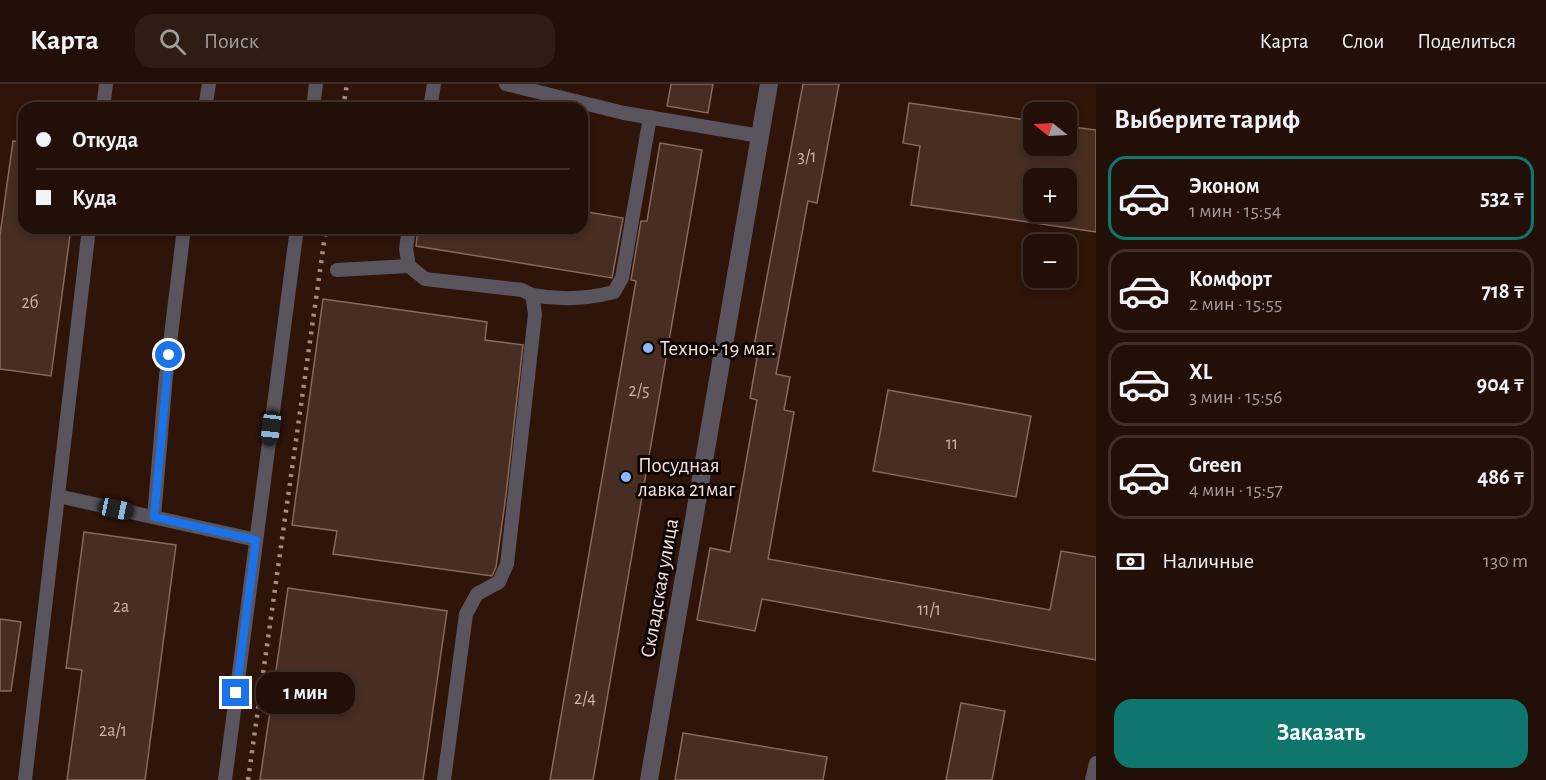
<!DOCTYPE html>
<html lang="ru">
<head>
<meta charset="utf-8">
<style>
  body { margin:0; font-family:"Alegreya Sans",sans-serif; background:#2e1d15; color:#f1f3f6; height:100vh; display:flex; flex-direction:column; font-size:22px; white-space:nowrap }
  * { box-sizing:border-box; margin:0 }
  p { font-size:20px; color:#a29c9b }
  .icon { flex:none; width:33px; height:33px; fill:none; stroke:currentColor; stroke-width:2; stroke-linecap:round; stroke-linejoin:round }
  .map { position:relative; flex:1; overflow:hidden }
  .details { display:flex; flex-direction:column; background:#220f07; width:450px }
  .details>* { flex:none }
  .guide { position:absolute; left:18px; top:18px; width:570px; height:132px; border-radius:18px; box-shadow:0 3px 9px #0003,0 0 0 2px #3f2f28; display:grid; align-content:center; height:132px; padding:0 18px; background:#220f07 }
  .needle { width:39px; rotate:288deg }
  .buttons { position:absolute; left:1023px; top:18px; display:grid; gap:12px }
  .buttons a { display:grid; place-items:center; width:54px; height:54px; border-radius:12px; background:#220f07; box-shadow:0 3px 9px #0003,0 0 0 2px #3f2f28; font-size:30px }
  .end { position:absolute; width:27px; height:27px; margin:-14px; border:8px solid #1a73e8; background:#fff; box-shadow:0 0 0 3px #fff }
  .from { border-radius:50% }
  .bubble { position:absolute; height:42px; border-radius:18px; background:#220f07; box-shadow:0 3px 9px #0003,0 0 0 2px #3f2f28; font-size:20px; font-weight:700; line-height:42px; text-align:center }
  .car { position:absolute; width:18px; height:36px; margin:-18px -9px; border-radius:8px; box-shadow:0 0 4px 2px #0007; background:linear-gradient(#222 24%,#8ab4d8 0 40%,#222 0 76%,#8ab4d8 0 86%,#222 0) }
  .guide b { display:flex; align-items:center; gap:21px; height:57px; font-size:22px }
  .guide b+b { border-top:2px solid #3f2f28 }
  .guide i { width:15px; height:15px; background:#f1f3f6 }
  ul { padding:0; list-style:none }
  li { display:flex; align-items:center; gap:18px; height:84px; margin:0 12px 9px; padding:0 6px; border:3px solid #3f2f28; border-radius:18px }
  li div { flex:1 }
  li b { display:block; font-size:22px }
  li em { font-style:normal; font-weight:700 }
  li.selected { border-color:#0f766e }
  li>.icon { width:54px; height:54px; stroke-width:1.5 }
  h2 { padding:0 18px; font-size:27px; line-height:72px }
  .pay { display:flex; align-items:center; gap:15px; height:66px; padding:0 18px; font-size:22px }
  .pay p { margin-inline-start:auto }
  .cta { display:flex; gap:12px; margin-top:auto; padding:12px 18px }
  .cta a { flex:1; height:69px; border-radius:18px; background:#0f766e; color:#fff; font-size:24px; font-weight:700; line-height:69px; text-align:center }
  header { display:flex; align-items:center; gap:36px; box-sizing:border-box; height:84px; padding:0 30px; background:#220f07; border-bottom:2px solid #3f2f28 }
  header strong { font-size:28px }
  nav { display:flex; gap:33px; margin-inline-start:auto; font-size:21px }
  .search { width:420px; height:54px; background:#2e1d15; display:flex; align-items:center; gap:15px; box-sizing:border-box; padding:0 21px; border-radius:18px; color:#a29c9b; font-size:22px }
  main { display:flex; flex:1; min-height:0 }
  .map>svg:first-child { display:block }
</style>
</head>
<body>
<header>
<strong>Карта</strong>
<div class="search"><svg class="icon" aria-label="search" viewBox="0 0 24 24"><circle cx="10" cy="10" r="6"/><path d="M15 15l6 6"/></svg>Поиск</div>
<nav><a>Карта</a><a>Слои</a><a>Поделиться</a></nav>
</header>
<main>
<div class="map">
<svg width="1096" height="696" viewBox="0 0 1096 696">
  <rect width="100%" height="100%" fill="#2e1409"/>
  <!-- building -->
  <g fill="#472d22" stroke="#89695d" stroke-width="1.5" fill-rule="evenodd">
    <path d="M671,0H713L708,29L667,22Z"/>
    <path d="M803,0H839L817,119L808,117L776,290L790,293L784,326L794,328L768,475L1050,526L1061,467L1096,473V576L762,515L755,547L697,536L710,464L730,468L757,316L750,314L757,274L752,273Z"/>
    <path d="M909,19L1034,37V62H1066V42L1096,46V148L911,121L920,62L903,59ZM1034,94H1066V128H1034Z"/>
    <path d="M13,57L24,58V144H71L51,292L0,285V151Z"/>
    <path d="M660,59L702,66L593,696H550L636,197L631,196L641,137H647Z"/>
    <path d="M582,127L623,134L612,194L416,162L418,144H582Z"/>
    <path d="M323,215L487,238L485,256L523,261L506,411L496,483L492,492L333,470L337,447L292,441Z"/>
    <path d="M888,306L1031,332L1016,413L873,387Z"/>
    <path d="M84,448L176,461L145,696H67L82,586L66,584Z"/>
    <path d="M288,504L447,527L423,696H260Z"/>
    <path d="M0,535L21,538L11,607H0Z"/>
    <path d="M961,619L1005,627L992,696H946Z"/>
    <path d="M683,649L827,673L823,696H675Z"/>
  </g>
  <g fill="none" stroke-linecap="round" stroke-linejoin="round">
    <!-- lane -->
    <g stroke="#5a545f" stroke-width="14">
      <path d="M506,0L624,29L760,52"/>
      <path d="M103,24L106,0"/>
      <path d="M205,24L209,0"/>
      <path d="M313,24L316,0"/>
      <path d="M430,24L434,0"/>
      <path d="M409,144L406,165L409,182L425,195L522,206L532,211L535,230L507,480L499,498L477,510L466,530L444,696"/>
      <path d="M337,186L409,182"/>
      <path d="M532,211C559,216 587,215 614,208L622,194L650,33"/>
      <path d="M58,412L256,456"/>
      <path d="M154,433L166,292L184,144"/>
      <path d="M25,696L89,144"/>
      <path d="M225,696L297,144"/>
      <path d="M1092,696L1096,679"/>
    </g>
    <!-- street -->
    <path stroke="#5a545f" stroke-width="18" d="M649,696L769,0"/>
    <!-- rail -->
    <g stroke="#a38e84" stroke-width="4.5" stroke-dasharray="3 6" stroke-linecap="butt">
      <path d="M343,24L347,0"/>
      <path d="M248,696L326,144"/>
    </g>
  </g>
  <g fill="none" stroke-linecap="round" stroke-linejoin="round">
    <!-- route -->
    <path stroke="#1a73e8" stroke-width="8" d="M169,271L154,433L256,456L236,609"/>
  </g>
  <!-- markers -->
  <g fill="#8cb9fc" stroke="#0e0402" stroke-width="2">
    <circle cx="648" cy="264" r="6"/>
    <circle cx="626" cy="393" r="6"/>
  </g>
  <g text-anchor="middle" stroke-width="6" stroke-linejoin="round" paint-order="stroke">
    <!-- number labels -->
    <g font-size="18" fill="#cab5ac">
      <text x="807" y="78">3/1</text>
      <text x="30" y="224">2б</text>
      <text x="639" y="312">2/5</text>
      <text x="952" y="365">11</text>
      <text x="121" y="528">2а</text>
      <text x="929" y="531">11/1</text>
      <text x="585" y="620">2/4</text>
      <text x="113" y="652">2а/1</text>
    </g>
    <!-- poi labels -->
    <g font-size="21" fill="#f5e2da" stroke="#0e0402" text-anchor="start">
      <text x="660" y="271">Техно+ 19 маг.</text>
      <text x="638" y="388">Посудная<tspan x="638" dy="24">лавка 21маг</tspan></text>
    </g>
    <!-- street labels -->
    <g font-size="21" fill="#f5e2da" stroke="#0e0402">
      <text transform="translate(659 504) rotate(-80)" y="7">Складская улица</text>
    </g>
  </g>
</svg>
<div class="buttons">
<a><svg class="needle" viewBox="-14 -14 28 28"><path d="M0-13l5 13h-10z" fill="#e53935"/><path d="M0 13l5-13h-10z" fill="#a29c9b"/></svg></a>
<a>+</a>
<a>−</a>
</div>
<i class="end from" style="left:169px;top:271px"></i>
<i class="end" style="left:236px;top:609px"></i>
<div class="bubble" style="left:256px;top:588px;width:99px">1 мин</div>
<i class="car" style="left:271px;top:344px;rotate:187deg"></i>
<i class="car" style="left:116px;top:425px;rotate:102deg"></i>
<div class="guide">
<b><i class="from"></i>Откуда</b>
<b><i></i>Куда</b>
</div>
</div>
<section class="details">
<h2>Выберите тариф</h2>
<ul>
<li class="selected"><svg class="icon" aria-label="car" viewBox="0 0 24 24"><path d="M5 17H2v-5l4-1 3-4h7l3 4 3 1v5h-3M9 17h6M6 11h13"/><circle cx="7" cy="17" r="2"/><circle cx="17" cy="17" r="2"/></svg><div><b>Эконом</b><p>1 мин · 15:54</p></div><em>532 ₸</em></li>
<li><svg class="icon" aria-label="car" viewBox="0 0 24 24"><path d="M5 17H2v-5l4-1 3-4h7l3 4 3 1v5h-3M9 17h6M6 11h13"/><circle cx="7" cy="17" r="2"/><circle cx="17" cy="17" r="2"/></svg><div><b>Комфорт</b><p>2 мин · 15:55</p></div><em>718 ₸</em></li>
<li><svg class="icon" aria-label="car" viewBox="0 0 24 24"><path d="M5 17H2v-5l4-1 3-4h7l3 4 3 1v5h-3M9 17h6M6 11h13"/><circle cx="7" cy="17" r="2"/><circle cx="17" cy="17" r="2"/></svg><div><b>XL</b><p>3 мин · 15:56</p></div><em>904 ₸</em></li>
<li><svg class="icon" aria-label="car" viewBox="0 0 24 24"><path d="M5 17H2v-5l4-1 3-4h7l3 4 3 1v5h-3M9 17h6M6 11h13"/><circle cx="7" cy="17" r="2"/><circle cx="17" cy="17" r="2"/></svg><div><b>Green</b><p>4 мин · 15:57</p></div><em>486 ₸</em></li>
</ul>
<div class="pay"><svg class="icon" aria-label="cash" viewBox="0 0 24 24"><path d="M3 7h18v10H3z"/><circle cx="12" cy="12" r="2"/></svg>Наличные<p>130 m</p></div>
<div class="cta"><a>Заказать</a></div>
</section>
</main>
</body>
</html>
